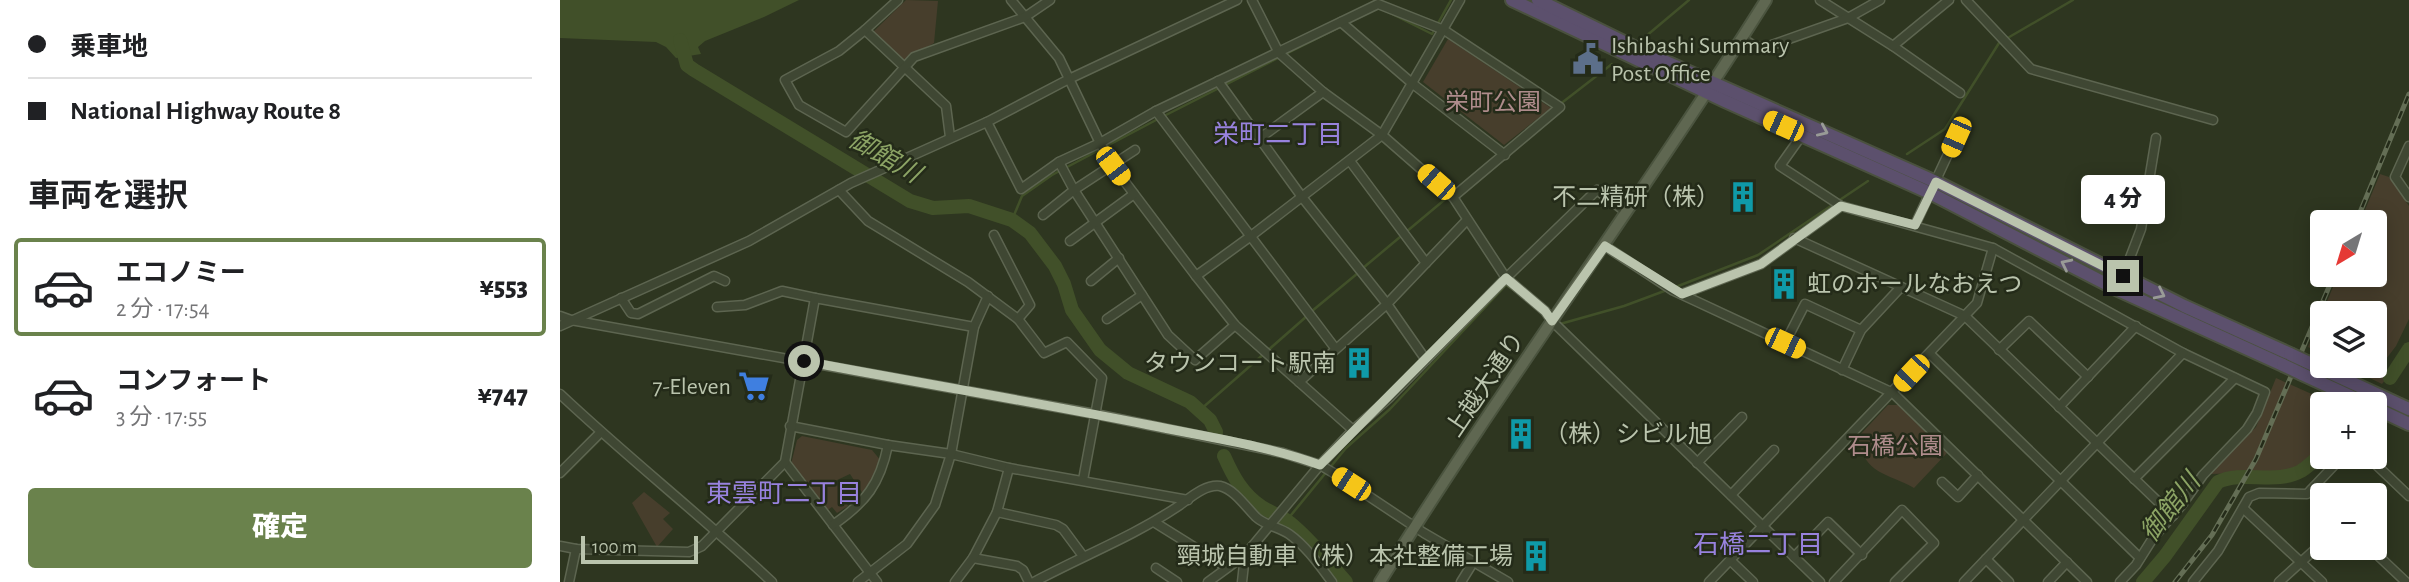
<!DOCTYPE html>
<html lang="ja">
<head>
<meta charset="utf-8">
<style>
  body { margin:0; font-family:"Alegreya Sans","Noto Sans JP",sans-serif; background:#f6f6f6; color:#202124; height:100vh; display:flex; flex-direction:column; font-size:26px; white-space:nowrap }
  * { box-sizing:border-box; margin:0 }
  p { font-size:23px; color:#757577 }
  .icon { flex:none; width:38px; height:38px; fill:none; stroke:currentColor; stroke-width:2; stroke-linecap:round; stroke-linejoin:round }
  .map { position:relative; flex:1; overflow:hidden }
  .drawer { display:flex; flex-direction:column; background:#fff; width:560px }
  .drawer>* { flex:none }
  .top-card { display:grid; align-content:center; height:154px; padding:0 28px; background:#fff }
  .needle { width:46px; rotate:218deg }
  .fabs { position:absolute; left:1750px; top:210px; display:grid; gap:14px }
  .fabs a { display:grid; place-items:center; width:77px; height:77px; border-radius:7px; background:#fff; box-shadow:0 4px 18px #0003; font-size:35px }
  .scale { position:absolute; left:21px; bottom:18px; width:117px; box-sizing:border-box; padding-left:7px; border:4px solid #bac4ad; border-top:0; font-size:19px; line-height:24px; white-space:nowrap; color:#bac4ad; -webkit-text-stroke:5px #242b19; paint-order:stroke }
  .end { position:absolute; width:32px; height:32px; margin:-16px; border:9px solid #bac4ad; background:#111; box-shadow:0 0 0 4px #111 }
  .from { border-radius:50% }
  .bubble { position:absolute; height:49px; border-radius:7px; background:#fff; box-shadow:0 4px 18px #0003; font-size:23px; font-weight:800; line-height:49px; text-align:center }
  .car { position:absolute; width:21px; height:42px; margin:-21px -10px; border-radius:9px; box-shadow:0 0 5px 2px #0007; background:linear-gradient(#f5c518 24%,#345 0 40%,#f5c518 0 76%,#345 0 86%,#f5c518 0) }
  .top-card b { display:flex; align-items:center; gap:24px; height:66px; font-size:26px }
  .top-card b+b { border-top:2px solid #e0e0e0 }
  .top-card i { width:18px; height:18px; background:#202124 }
  ul { padding:0; list-style:none }
  li { display:flex; align-items:center; gap:21px; height:98px; margin:0 14px 10px; padding:0 14px; border:4px solid transparent; border-radius:7px }
  li div { flex:1 }
  li b { display:block; font-size:26px }
  li em { font-style:normal; font-weight:800 }
  li.current { border-color:#6a824c }
  li>.icon { width:63px; height:63px; stroke-width:1.5 }
  h2 { padding:0 28px; font-size:32px; line-height:84px }
  .action { display:flex; gap:14px; margin-top:auto; padding:14px 28px }
  .action a { flex:1; height:80px; border-radius:7px; background:#6a824c; color:#fff; font-size:28px; font-weight:800; line-height:80px; text-align:center }
  main { display:flex; flex:1; min-height:0 }
  .map>svg:first-child { display:block }
</style>
</head>
<body>
<main>
<section class="drawer">
<div class="top-card">
<b><i class="from"></i>乗車地</b>
<b><i></i>National Highway Route 8</b>
</div>
<h2>車両を選択</h2>
<ul>
<li class="current"><svg class="icon" aria-label="car" viewBox="0 0 24 24"><path d="M5 17H2v-5l4-1 3-4h7l3 4 3 1v5h-3M9 17h6M6 11h13"/><circle cx="7" cy="17" r="2"/><circle cx="17" cy="17" r="2"/></svg><div><b>エコノミー</b><p>2 分 · 17:54</p></div><em>¥553</em></li>
<li><svg class="icon" aria-label="car" viewBox="0 0 24 24"><path d="M5 17H2v-5l4-1 3-4h7l3 4 3 1v5h-3M9 17h6M6 11h13"/><circle cx="7" cy="17" r="2"/><circle cx="17" cy="17" r="2"/></svg><div><b>コンフォート</b><p>3 分 · 17:55</p></div><em>¥747</em></li>
</ul>
<div class="action"><a>確定</a></div>
</section>
<div class="map">
<svg width="1849" height="582" viewBox="0 0 1849 582">
  <rect width="100%" height="100%" fill="#2e3620"/>
  <!-- green -->
  <g fill="#473e2c">
    <path d="M346,0L378,1L374,43L344,60L312,33Z"/>
    <path d="M888,39L991,108L944,145L863,82Z"/>
    <path d="M1820,174L1829,177L1849,206V319L1836,346L1823,363L1829,375L1822,384L1785,366H1815V313H1762V354L1748,347L1778,275H1815V222H1800Z"/>
    <path d="M1716,378L1774,404H1762V446L1739,467L1722,472L1650,474L1696,427Z"/>
    <path d="M1328,405H1338L1387,453L1354,488C1328,473 1304,475 1298,437Z"/>
    <path d="M242,436L312,450L321,461L316,473L303,494L290,474L275,481L288,506L277,513L272,507L265,512L231,464L237,440Z"/>
    <path d="M84,492L110,513L103,519L113,529L97,547L72,503Z"/>
  </g>
  <!-- water -->
  <path fill="#415029" d="M0,0H239L204,17L145,41L138,47L141,54L116,58L106,47L96,42L0,38Z"/>
  <g fill="none" stroke-linecap="round" stroke-linejoin="round">
    <!-- stream -->
    <g stroke="#415029" stroke-width="2.5">
      <path d="M826,11L872,34L891,0"/>
      <path d="M1079,42L1129,0"/>
      <path d="M726,54L782,26"/>
      <path d="M999,105L1052,64"/>
      <path d="M604,116L720,57"/>
      <path d="M1347,154L1385,129L1439,43L1513,0"/>
      <path d="M452,220L462,196L492,175L598,119"/>
      <path d="M803,268L889,196"/>
      <path d="M1113,288L1198,255L1308,181"/>
      <path d="M752,311L798,273"/>
      <path d="M1000,324L1064,306L1107,290"/>
      <path d="M640,410L747,316"/>
      <path d="M727,520L786,448L830,409L946,285L958,293"/>
    </g>
    <!-- river -->
    <g stroke="#415029" stroke-width="14">
      <path d="M120,40L127,65L134,70L350,201L373,208L409,206L452,220L470,233L495,266L504,284L512,310L540,350L568,373L630,402L650,420L656,432"/>
      <path d="M1830,378L1849,349"/>
      <path d="M664,456C673,476 682,494 702,507C711,513 722,516 730,523C751,540 768,562 786,582"/>
      <path d="M1583,582L1605,556L1658,482C1683,470 1716,485 1741,471C1749,466 1756,459 1762,453"/>
    </g>
    <defs>
      <g id="minor">
        <path d="M338,0L305,30L386,106L390,137"/>
        <path d="M451,0L499,58L540,143L553,166L636,276L675,325L793,430"/>
        <path d="M692,0L719,53L763,92L822,135L893,197L946,278L985,311L992,321L1260,582"/>
        <path d="M1260,0L1333,46L1400,93"/>
        <path d="M1406,0L1471,69L1653,120"/>
        <path d="M781,22L853,84L945,155"/>
        <path d="M305,30L279,51L225,80L239,105L286,132L354,57L465,17L490,0"/>
        <path d="M1182,38C1192,45 1197,49 1209,46L1288,18L1320,0"/>
        <path d="M1333,46L1389,0"/>
        <path d="M658,81L742,197L827,304L866,360"/>
        <path d="M596,111L775,348"/>
        <path d="M427,122L461,189L499,162L540,143L596,111L818,4L884,30L1000,107L893,197"/>
        <path d="M1242,135L1220,166L1281,206L1433,248L1623,353L1705,392L1697,413L1687,429L1643,475L1621,506L1593,538L1576,565L1560,582"/>
        <path d="M700,138L763,92"/>
        <path d="M1849,146L1835,177L1849,197"/>
        <path d="M790,161L866,263"/>
        <path d="M499,162L514,190L608,335L635,360L675,325"/>
        <path d="M279,190L308,221L408,282L458,319L484,353L507,342L542,378L523,480"/>
        <path d="M483,215L514,190L575,150"/>
        <path d="M1355,225L1396,137"/>
        <path d="M434,235L470,305L458,319"/>
        <path d="M1234,238L1405,316L1613,516"/>
        <path d="M510,241L574,194"/>
        <path d="M1045,246L1112,290L1333,393L1527,582"/>
        <path d="M636,276L691,236L822,135L900,0"/>
        <path d="M1563,276L1581,229L1596,138"/>
        <path d="M531,281L559,258"/>
        <path d="M1122,294L1201,264L1281,206"/>
        <path d="M61,298L71,313L78,314L154,276L165,281"/>
        <path d="M157,307L185,305L222,291L255,298"/>
        <path d="M0,316L11,320L535,414L723,453L760,465L777,475L864,533L948,582"/>
        <path d="M547,319L582,295"/>
        <path d="M0,326L189,241L291,183L427,122L509,79L677,0"/>
        <path d="M1225,343L1245,304L1301,330"/>
        <path d="M1439,350L1469,321L1528,377"/>
        <path d="M1370,354L1580,558"/>
        <path d="M1282,370L1301,330L1341,287"/>
        <path d="M739,382L827,304L907,220"/>
        <path d="M0,394C69,459 143,517 212,582"/>
        <path d="M1499,407L1576,326"/>
        <path d="M230,426L328,445L391,454L449,468L628,500"/>
        <path d="M1808,457L1849,496"/>
        <path d="M225,462L317,582"/>
        <path d="M1137,463L1182,417"/>
        <path d="M0,473L41,432"/>
        <path d="M1574,479L1675,378"/>
        <path d="M1382,482L1398,497L1418,475"/>
        <path d="M1751,490L1762,502"/>
        <path d="M1171,495L1214,450"/>
        <path d="M1683,508L1762,582"/>
        <path d="M437,512L496,525L503,529L523,556"/>
        <path d="M594,522L666,567"/>
        <path d="M273,525C306,502 320,484 328,445"/>
        <path d="M0,546L16,549L129,552L142,546L225,462L255,298L414,327"/>
        <path d="M1810,548L1846,582"/>
        <path d="M1234,557L1268,522L1302,555"/>
        <path d="M413,558L457,566L463,570L469,582"/>
        <path d="M1426,559L1449,582"/>
        <path d="M1170,560L1193,582"/>
        <path d="M596,568L617,582"/>
        <path d="M9,582L16,549"/>
        <path d="M298,582L347,544L375,505L391,454L414,327L428,296"/>
        <path d="M395,582L413,558L437,512L449,468"/>
        <path d="M474,582C522,556 572,537 617,507C629,499 644,484 660,486C674,489 686,507 696,517C706,526 719,527 729,534C746,546 760,566 772,582"/>
        <path d="M648,582L685,555"/>
        <path d="M682,582L685,555L760,465L793,430L829,398L946,278L1037,190L1066,212"/>
        <path d="M901,582L914,561"/>
        <path d="M1149,582L1417,303L1433,248"/>
        <path d="M1274,582L1342,510L1374,543L1335,582"/>
        <path d="M1404,582L1623,353"/>
        <path d="M1488,582L1507,562"/>
        <path d="M1633,582L1658,551L1689,497L1699,493L1747,494L1782,457"/>
        <path d="M1719,582L1762,543"/>
      </g>
      <path id="major" d="M820,582C943,384 1082,197 1206,0"/>
      <g id="highway">
        <path d="M952,0L1165,101L1370,193L1556,289L1723,365"/>
        <path d="M978,0L1086,53L1376,182L1624,306L1730,354"/>
        <path d="M1747,362L1849,409"/>
        <path d="M1742,374L1807,404"/>
        <path d="M1815,408L1849,424"/>
      </g>
    </defs>
    <!-- minor casing -->
    <use href="#minor" stroke="#5d6550" stroke-width="11"/>
    <!-- major casing -->
    <use href="#major" stroke="#4b543f" stroke-width="14"/>
    <!-- highway casing -->
    <use href="#highway" stroke="#4a513e" stroke-width="16"/>
    <!-- minor -->
    <use href="#minor" stroke="#3f4733" stroke-width="8"/>
    <!-- major -->
    <use href="#major" stroke="#5f6751" stroke-width="10"/>
    <!-- highway -->
    <use href="#highway" stroke="#5c506d" stroke-width="12"/>
    <defs>
      <g id="rail">
        <path d="M1796,222L1849,94"/>
        <path d="M1615,582L1652,535L1696,459L1774,275"/>
      </g>
    </defs>
    <!-- rail casing -->
    <use href="#rail" stroke="#646e55" stroke-width="5"/>
    <!-- rail -->
    <use href="#rail" stroke="#242b19" stroke-width="2.5" stroke-dasharray="8" stroke-linecap="butt"/>
    <defs>
      <g id="highway-bridge">
        <path d="M1730,354L1747,362"/>
        <path d="M1723,365L1742,374"/>
      </g>
    </defs>
    <!-- highway-bridge casing -->
    <use href="#highway-bridge" stroke="#4a513e" stroke-width="16" stroke-linecap="butt"/>
    <!-- highway-bridge -->
    <use href="#highway-bridge" stroke="#5c506d" stroke-width="12"/>
  </g>
  <!-- one-way arrows -->
  <defs><path id="oneway-chevron" d="M-2-3.5L2.5 0L-2 3.5" fill="none" stroke-width="1.6" stroke-linecap="round" stroke-linejoin="round" transform="scale(1.75)"/></defs>
  <g stroke="#999b97">
    <use href="#oneway-chevron" transform="translate(1263 131) rotate(24)"/>
    <use href="#oneway-chevron" transform="translate(1506 264) rotate(-154)"/>
    <use href="#oneway-chevron" transform="translate(1600 294) rotate(26)"/>
  </g>
  <g fill="none" stroke-linecap="round" stroke-linejoin="round">
    <!-- route -->
    <path stroke="#bac4ad" stroke-width="9" d="M244,361C359,383 475,402 589,425C647,437 705,445 760,465L946,278L985,311L992,321L1045,246L1122,294L1201,264L1281,206L1355,225L1376,182L1563,276"/>
  </g>
  <!-- icons -->
  <defs>
    <symbol id="civic-bare" viewBox="-9 -9 18 18"><path d="M-.6-6.5H3V-4.5H.6V-3L4-1V1h2V6H-6V1h2V-1L-.6-3ZM-1.2 2.5V6h2.4V2.5Z" fill="#5c6f8a" stroke="#242b19" stroke-width="2.5" paint-order="stroke"/></symbol>
    <symbol id="building-bare" viewBox="-9 -9 18 18"><path d="M-4-6H4V6H1V3H-1V6H-4ZM-2.5-4.3h1.7v1.8h-1.7ZM.8-4.3h1.7v1.8H.8ZM-2.5-1h1.7V.8h-1.7ZM.8-1h1.7V.8H.8Z" fill="#0f9aa8" stroke="#242b19" stroke-width="2.5" paint-order="stroke"/></symbol>
    <symbol id="supermarket-bare" viewBox="-9 -9 18 18"><path d="M-6-5.5h2.5l.6 2H6L4.5 2H-2.5L-4.4-4H-6ZM-1.5 3.2a1.3 1.3 0 1 0 .1 0ZM3 3.2a1.3 1.3 0 1 0 .1 0Z" fill="#3f7fe0" stroke="#242b19" stroke-width="2.5" paint-order="stroke"/></symbol>
  </defs>
  <g fill-rule="evenodd">
    <use href="#civic-bare" x="1006" y="37" width="44" height="44"/>
    <use href="#building-bare" x="1161" y="175" width="44" height="44"/>
    <use href="#building-bare" x="1202" y="262" width="44" height="44"/>
    <use href="#building-bare" x="777" y="341" width="44" height="44"/>
    <use href="#supermarket-bare" x="172" y="364" width="44" height="44"/>
    <use href="#building-bare" x="939" y="412" width="44" height="44"/>
    <use href="#building-bare" x="954" y="534" width="44" height="44"/>
  </g>
  <g text-anchor="middle" stroke-width="5" stroke-linejoin="round" paint-order="stroke">
    <!-- poi labels -->
    <g font-size="24" fill="#bac4ad" stroke="#242b19" text-anchor="end">
      <text x="1051" y="53" text-anchor="start">Ishibashi Summary<tspan x="1051" dy="28">Post Office</tspan></text>
      <text x="1160" y="205">不二精研（株）</text>
      <text x="1247" y="292" text-anchor="start">虹のホールなおえつ</text>
      <text x="776" y="371">タウンコート駅南</text>
      <text x="171" y="394">7-Eleven</text>
      <text x="984" y="442" text-anchor="start">（株）シビル旭</text>
      <text x="953" y="564">頸城自動車（株）本社整備工場</text>
    </g>
    <!-- park labels -->
    <g font-size="24" fill="#af8c8c" stroke="#242b19">
      <text x="933" y="110">栄町公園</text>
      <text x="1335" y="454">石橋公園</text>
    </g>
    <!-- street labels -->
    <g font-size="24" fill="#bac4ad" stroke="#242b19">
      <text transform="translate(925 384) rotate(-56)" y="8">上越大通り</text>
    </g>
    <!-- neighbourhood labels -->
    <g font-size="26" fill="#9882de" stroke="#242b19">
      <text x="718" y="143">栄町二丁目</text>
      <text x="224" y="502">東雲町二丁目</text>
      <text x="1198" y="553">石橋二丁目</text>
    </g>
    <!-- water labels -->
    <g font-size="26" font-style="italic" fill="#8ca465" stroke="#242b19">
      <text transform="translate(325 156) rotate(30)" y="9">御館川</text>
      <text transform="translate(1610 507) rotate(-52)" y="9">御館川</text>
    </g>
  </g>
</svg>
<div class="fabs">
<a><svg class="needle" viewBox="-14 -14 28 28"><path d="M0-13l5 13h-10z" fill="#e53935"/><path d="M0 13l5-13h-10z" fill="#757577"/></svg></a>
<a><svg class="icon" aria-label="layers" viewBox="0 0 24 24"><path d="M12 4l9 5-9 5-9-5zM3 14l9 5 9-5"/></svg></a>
<a>+</a>
<a>−</a>
</div>
<div class="scale">100 m</div>
<i class="end from" style="left:244px;top:361px"></i>
<i class="end" style="left:1563px;top:276px"></i>
<div class="bubble" style="left:1521px;top:175px;width:84px">4 分</div>
<i class="car" style="left:1223px;top:126px;rotate:294deg"></i>
<i class="car" style="left:1396px;top:137px;rotate:204deg"></i>
<i class="car" style="left:553px;top:166px;rotate:143deg"></i>
<i class="car" style="left:876px;top:182px;rotate:311deg"></i>
<i class="car" style="left:1225px;top:343px;rotate:115deg"></i>
<i class="car" style="left:1351px;top:373px;rotate:223deg"></i>
<i class="car" style="left:791px;top:484px;rotate:303deg"></i>
</div>
</main>
</body>
</html>
